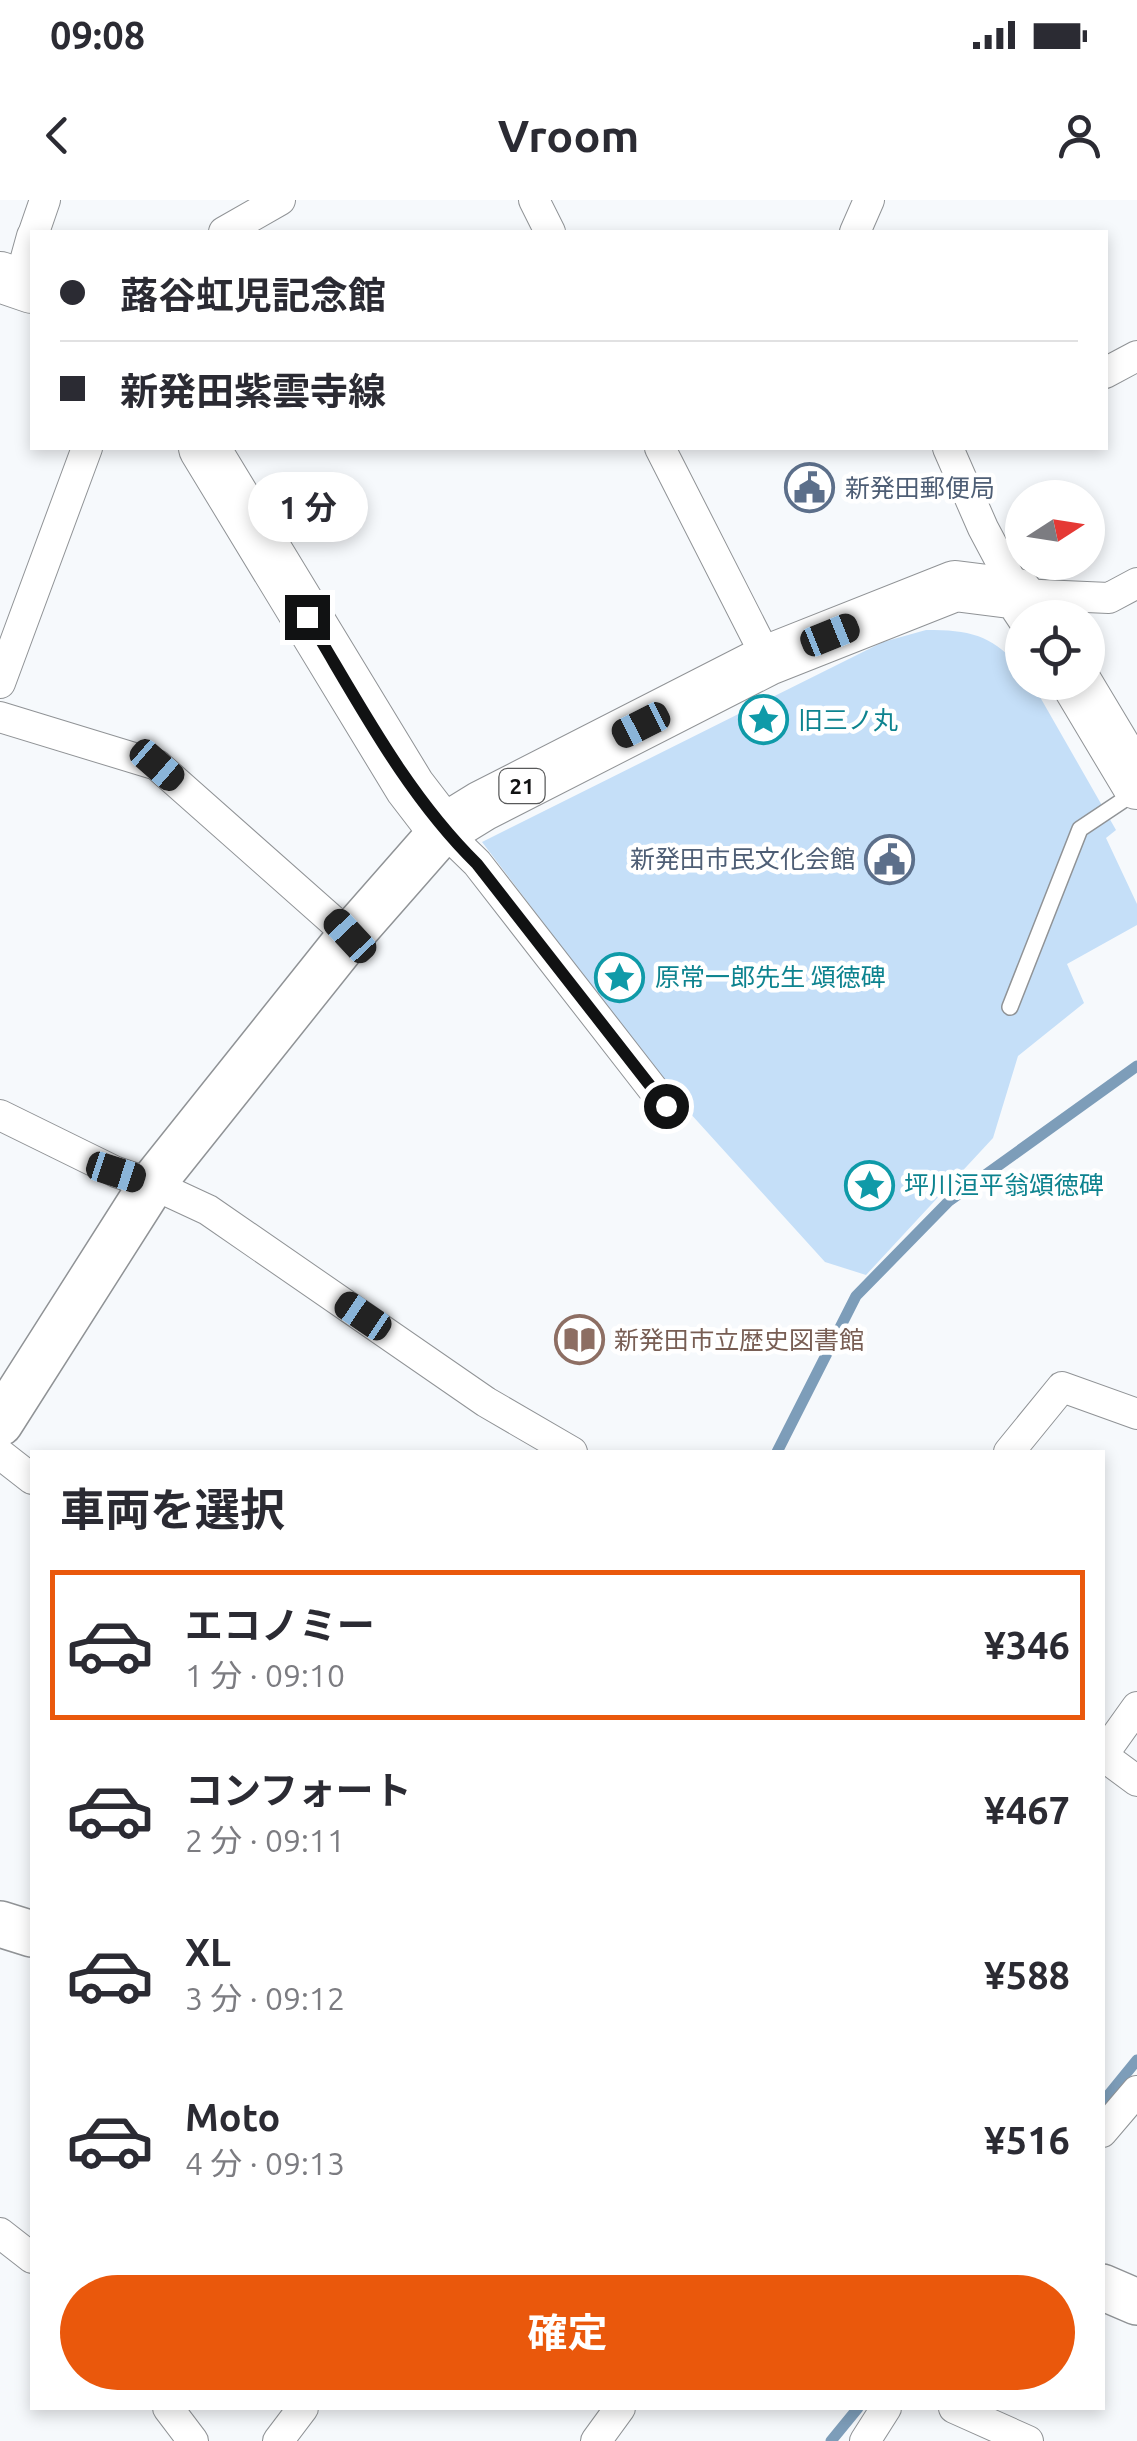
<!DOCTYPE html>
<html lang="ja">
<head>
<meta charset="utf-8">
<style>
  body { margin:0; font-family:Ubuntu,"Noto Sans JP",sans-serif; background:#f2f2f3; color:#2b2b33; height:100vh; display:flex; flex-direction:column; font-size:38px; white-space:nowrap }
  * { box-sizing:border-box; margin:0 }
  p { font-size:32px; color:#7c7c81 }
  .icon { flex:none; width:55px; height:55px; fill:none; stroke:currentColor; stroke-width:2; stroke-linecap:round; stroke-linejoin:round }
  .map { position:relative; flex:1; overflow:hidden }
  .side { position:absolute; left:30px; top:1250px; width:1075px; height:960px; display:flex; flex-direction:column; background:#fff; border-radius:0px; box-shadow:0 5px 15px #0003 }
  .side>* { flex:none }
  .guide { position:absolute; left:30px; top:30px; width:1078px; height:220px; border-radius:0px; box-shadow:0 5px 15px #0003; display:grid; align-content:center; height:220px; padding:0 30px; background:#fff }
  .needle { width:65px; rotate:78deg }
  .controls { position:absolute; left:1005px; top:280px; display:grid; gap:20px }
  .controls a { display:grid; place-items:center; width:100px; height:100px; border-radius:50%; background:#fff; box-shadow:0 5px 15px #0003; font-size:50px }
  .end { position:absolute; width:45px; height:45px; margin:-22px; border:12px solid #111213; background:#fff; box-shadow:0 0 0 5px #fff }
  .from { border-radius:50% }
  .bubble { position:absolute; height:70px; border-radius:35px; background:#fff; box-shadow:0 5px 15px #0003; font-size:32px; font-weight:700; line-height:70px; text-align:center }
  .car { position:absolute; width:30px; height:60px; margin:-30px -15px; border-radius:12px; box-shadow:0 0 8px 2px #0007; background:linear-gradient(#222 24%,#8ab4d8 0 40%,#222 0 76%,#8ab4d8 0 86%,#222 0) }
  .guide b { display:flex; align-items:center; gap:35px; height:95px; font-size:38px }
  .guide b+b { border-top:2px solid #e1e1e2 }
  .guide i { width:25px; height:25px; background:#2b2b33 }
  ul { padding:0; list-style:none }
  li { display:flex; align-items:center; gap:30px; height:150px; margin:0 20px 15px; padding:0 10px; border:5px solid transparent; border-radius:0px }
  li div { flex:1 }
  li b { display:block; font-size:38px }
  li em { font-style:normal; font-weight:700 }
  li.selected { border-color:#ea580c }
  li>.icon { width:90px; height:90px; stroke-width:1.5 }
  h2 { padding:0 30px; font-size:45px; line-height:120px }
  .primary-button { display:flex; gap:20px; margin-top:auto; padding:20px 30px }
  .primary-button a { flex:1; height:115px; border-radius:60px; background:#ea580c; color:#fff; font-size:40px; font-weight:700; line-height:115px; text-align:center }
  .status { display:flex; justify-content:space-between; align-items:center; height:70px; padding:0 50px; background:#fff; direction:ltr }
  .status svg { height:28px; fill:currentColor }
  header { display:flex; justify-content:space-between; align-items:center; height:130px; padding:0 30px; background:#fff; font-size:45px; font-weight:700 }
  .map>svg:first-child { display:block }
</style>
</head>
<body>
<div class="status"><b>09:08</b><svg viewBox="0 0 49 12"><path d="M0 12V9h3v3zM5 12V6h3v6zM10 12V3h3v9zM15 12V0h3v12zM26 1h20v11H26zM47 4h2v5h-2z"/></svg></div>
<header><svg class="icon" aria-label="back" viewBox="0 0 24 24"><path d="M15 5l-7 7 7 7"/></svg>Vroom<svg class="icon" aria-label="person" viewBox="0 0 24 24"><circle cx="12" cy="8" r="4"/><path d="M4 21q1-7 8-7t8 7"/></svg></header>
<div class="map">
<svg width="1137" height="2241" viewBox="0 0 1137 2241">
  <rect width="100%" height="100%" fill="#f6f9fc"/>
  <!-- green -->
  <path fill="#c5dff8" d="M926,430C972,430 991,435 1022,469V482L1032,483L1116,630L1106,638L1137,704V725L1067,764L1084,803L1018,856L993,938L866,1075L825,1062L679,901L482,642L883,442Z"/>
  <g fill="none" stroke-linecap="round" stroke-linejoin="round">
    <!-- stream -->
    <g stroke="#7d9db9" stroke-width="11">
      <path d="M777,1252L856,1096L949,1001L1137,866"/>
      <path d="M1102,1903L1137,1860"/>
      <path d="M831,2241L858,2208"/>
    </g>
    <defs>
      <path id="lane" d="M1010,807L1080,629L1137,591"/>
      <g id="street">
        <path d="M534,0L550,32"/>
        <path d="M34,32L45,0"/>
        <path d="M224,32L280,0"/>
        <path d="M855,32L869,0"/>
        <path d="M19,83L32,36"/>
        <path d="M1105,173L1137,156"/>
        <path d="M660,248L768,460"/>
        <path d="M948,248L983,328L1018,394L1109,398L1137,383"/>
        <path d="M0,483L87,248"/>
        <path d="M0,517L157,565L350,736"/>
        <path d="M443,630L477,663L666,906"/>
        <path d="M0,915L116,972L152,984L208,1010L486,1202L572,1252"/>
        <path d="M1009,1252L1062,1187L1137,1214"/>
        <path d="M0,1254L32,1279"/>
        <path d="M1102,1555L1137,1581"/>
        <path d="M1102,1556L1137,1507"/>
        <path d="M1102,1932L1137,1891"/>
        <path d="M0,2033L32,2058"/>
        <path d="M168,2208L193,2241"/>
        <path d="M954,2208L1028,2241"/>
        <path d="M278,2241L303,2208"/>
        <path d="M596,2241L620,2208"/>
        <path d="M865,2241L886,2208"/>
      </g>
      <g id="secondary">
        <path d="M0,1223L152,984L350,736L443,630"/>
        <path d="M0,1724L32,1734"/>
        <path d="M1102,2087L1137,2102"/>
      </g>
      <g id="primary">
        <path d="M0,77L32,88"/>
        <path d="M204,248L410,587L443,630L482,606L768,460L955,386L1018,394L1034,418"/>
        <path d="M1076,482L1137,584"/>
      </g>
    </defs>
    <!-- lane casing -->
    <use href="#lane" stroke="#909396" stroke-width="18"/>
    <!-- street casing -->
    <use href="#street" stroke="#909396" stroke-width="32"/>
    <!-- secondary casing -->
    <use href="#secondary" stroke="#909396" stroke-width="48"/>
    <!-- primary casing -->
    <use href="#primary" stroke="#909396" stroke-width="52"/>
    <!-- lane -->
    <use href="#lane" stroke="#fff" stroke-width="15"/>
    <!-- street -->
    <use href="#street" stroke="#fff" stroke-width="30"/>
    <!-- secondary -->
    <use href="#secondary" stroke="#fff" stroke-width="45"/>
    <!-- primary -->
    <use href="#primary" stroke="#fff" stroke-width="50"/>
  </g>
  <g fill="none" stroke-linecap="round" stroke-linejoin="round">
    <!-- route -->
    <path stroke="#111213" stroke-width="12" d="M307,417C359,503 405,593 477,664L666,906"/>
  </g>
  <!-- icons -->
  <defs>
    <symbol id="civic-ring" viewBox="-11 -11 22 22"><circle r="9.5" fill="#fff" stroke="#5c6f8a" stroke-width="1.5"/><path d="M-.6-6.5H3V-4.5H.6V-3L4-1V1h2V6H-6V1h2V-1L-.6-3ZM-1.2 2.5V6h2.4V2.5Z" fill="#5c6f8a"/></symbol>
    <symbol id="sight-ring" viewBox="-11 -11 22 22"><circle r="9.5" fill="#fff" stroke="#0f9aa8" stroke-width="1.5"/><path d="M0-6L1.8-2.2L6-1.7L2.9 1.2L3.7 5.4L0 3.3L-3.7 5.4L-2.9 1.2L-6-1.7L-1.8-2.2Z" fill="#0f9aa8"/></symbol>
    <symbol id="library-ring" viewBox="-11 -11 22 22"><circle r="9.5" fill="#fff" stroke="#8d6e63" stroke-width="1.5"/><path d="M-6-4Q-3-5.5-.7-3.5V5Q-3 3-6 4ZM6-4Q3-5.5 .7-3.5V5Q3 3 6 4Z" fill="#8d6e63"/></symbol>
  </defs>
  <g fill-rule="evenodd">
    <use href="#civic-ring" x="782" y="260" width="55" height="55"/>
    <use href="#sight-ring" x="736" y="492" width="55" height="55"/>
    <use href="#civic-ring" x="862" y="632" width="55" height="55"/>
    <use href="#sight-ring" x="592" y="750" width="55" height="55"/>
    <use href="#sight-ring" x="842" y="958" width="55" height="55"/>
    <use href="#library-ring" x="552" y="1112" width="55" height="55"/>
  </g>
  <g text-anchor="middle" stroke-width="9" stroke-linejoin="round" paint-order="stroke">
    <!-- shield labels -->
    <rect fill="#fff" stroke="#58595a" stroke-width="2.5" x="499.5" y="569" width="45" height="34" rx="8"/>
    <g font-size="22" font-weight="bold" fill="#111213">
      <text x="522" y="594">21</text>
    </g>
    <!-- service labels -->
    <g font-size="25" fill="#4e5e75" stroke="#fff" text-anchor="start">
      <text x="845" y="297">新発田郵便局</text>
      <text x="855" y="668" text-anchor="end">新発田市民文化会館</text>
    </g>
    <!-- culture labels -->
    <g font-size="25" fill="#0d838f" stroke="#fff" text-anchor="start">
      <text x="798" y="529">旧三ノ丸</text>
      <text x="655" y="786">原常一郎先生 頌徳碑</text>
      <text x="904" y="994">坪川洹平翁頌徳碑</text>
    </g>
    <!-- education labels -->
    <g font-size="25" fill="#785e54" stroke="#fff" text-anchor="start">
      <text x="614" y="1149">新発田市立歴史図書館</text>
    </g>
  </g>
</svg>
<div class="controls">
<a><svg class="needle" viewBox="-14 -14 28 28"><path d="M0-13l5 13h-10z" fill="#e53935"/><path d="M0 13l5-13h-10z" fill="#7c7c81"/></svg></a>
<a><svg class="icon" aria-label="locate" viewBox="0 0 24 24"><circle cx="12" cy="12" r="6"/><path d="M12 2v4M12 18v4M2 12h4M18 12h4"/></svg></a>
</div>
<i class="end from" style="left:666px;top:906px"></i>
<i class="end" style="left:307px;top:417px"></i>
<div class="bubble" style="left:248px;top:272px;width:120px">1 分</div>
<i class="car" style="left:830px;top:435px;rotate:68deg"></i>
<i class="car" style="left:641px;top:525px;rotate:243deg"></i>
<i class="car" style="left:157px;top:565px;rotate:131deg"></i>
<i class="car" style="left:350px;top:736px;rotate:317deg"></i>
<i class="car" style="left:116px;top:972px;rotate:108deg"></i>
<i class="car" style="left:363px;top:1116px;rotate:304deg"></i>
<div class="guide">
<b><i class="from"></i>蕗谷虹児記念館</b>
<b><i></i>新発田紫雲寺線</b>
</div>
<section class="side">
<h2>車両を選択</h2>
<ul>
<li class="selected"><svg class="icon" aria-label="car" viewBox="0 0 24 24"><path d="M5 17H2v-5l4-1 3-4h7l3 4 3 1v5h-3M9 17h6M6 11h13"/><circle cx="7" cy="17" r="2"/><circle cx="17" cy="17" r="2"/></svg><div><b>エコノミー</b><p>1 分 · 09:10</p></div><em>¥346</em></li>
<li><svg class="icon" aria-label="car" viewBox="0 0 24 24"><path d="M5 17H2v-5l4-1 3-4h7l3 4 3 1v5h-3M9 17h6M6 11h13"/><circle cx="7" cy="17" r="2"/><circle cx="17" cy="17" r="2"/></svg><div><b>コンフォート</b><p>2 分 · 09:11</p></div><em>¥467</em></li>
<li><svg class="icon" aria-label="car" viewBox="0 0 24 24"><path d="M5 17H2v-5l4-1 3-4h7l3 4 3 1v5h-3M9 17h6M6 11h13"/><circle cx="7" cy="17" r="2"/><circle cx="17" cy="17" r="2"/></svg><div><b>XL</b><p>3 分 · 09:12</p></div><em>¥588</em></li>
<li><svg class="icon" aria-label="car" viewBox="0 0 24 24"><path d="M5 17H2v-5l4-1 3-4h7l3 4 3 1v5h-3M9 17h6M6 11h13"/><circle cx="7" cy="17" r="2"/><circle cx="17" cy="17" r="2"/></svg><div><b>Moto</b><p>4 分 · 09:13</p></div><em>¥516</em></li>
</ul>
<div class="primary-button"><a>確定</a></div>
</section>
</div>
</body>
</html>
